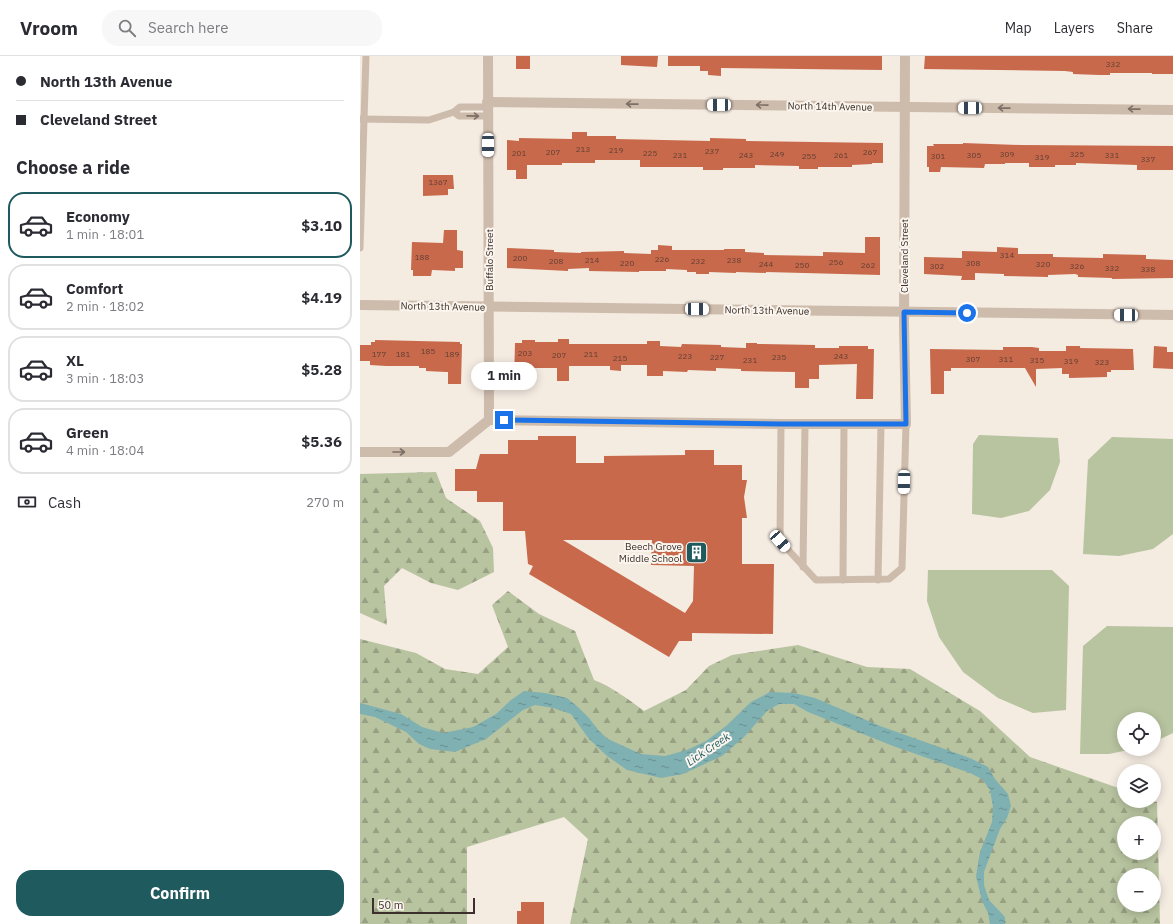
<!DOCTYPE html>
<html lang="en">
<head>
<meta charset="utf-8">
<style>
  body { margin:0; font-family:"IBM Plex Sans",sans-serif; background:#f7f7f7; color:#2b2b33; height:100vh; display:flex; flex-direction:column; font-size:15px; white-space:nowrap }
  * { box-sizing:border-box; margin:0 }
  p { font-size:13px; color:#7c7c81 }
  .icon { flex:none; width:22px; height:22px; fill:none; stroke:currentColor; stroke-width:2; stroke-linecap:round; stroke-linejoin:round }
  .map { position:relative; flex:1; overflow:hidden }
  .drawer { display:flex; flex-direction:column; background:#fff; width:360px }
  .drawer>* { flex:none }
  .guide { display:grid; align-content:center; height:88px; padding:0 16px; background:#fff }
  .tools { position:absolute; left:757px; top:656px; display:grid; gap:8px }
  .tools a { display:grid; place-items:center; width:44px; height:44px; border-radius:50%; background:#fff; box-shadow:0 2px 10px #0003; font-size:20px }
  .scale { position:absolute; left:12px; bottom:10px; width:103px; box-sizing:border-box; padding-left:4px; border:2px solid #3b302b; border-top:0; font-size:11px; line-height:14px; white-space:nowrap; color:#3b302b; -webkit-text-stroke:3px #fbf5ee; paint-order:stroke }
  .end { position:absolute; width:18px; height:18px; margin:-9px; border:5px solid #1a73e8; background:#fff; box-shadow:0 0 0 2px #fff }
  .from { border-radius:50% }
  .bubble { position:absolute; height:28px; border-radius:14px; background:#fff; box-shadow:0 2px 10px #0003; font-size:13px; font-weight:700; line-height:28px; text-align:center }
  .car { position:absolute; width:12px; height:24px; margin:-12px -6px; border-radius:5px; box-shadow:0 0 3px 1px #0007; background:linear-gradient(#fff 24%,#345 0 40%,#fff 0 76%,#345 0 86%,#fff 0) }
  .guide b { display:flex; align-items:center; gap:14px; height:38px; font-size:15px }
  .guide b+b { border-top:1px solid #e1e1e2 }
  .guide i { width:10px; height:10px; background:#2b2b33 }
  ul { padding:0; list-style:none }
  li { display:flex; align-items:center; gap:12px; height:66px; margin:0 8px 6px; padding:0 8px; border:2px solid #e1e1e2; border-radius:16px }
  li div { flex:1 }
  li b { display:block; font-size:15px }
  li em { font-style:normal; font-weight:700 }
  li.current { border-color:#1f5a5e }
  li>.icon { width:36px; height:36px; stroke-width:1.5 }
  h2 { padding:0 16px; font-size:18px; line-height:48px }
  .pay { display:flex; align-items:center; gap:10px; height:44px; padding:0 16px; font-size:15px }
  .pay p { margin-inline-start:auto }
  .button { display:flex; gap:8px; margin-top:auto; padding:8px 16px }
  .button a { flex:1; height:46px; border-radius:16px; background:#1f5a5e; color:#fff; font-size:16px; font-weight:700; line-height:46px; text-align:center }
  header { display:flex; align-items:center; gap:24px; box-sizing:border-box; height:56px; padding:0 20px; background:#fff; border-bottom:1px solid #e1e1e2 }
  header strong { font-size:19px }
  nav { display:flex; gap:22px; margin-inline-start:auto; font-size:14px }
  .search { width:280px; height:36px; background:#f7f7f7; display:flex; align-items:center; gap:10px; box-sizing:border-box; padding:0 14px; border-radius:16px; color:#7c7c81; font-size:15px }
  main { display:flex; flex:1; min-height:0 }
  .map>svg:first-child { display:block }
</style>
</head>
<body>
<header>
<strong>Vroom</strong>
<div class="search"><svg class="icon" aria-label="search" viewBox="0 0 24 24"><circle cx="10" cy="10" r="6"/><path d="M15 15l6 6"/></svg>Search here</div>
<nav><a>Map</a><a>Layers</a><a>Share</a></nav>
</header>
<main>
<section class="drawer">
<div class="guide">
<b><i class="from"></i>North 13th Avenue</b>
<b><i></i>Cleveland Street</b>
</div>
<h2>Choose a ride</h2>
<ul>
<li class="current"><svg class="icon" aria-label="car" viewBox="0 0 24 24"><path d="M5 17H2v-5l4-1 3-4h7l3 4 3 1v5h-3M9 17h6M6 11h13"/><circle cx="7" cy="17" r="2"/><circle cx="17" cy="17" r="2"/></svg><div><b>Economy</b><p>1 min · 18:01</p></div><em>$3.10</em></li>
<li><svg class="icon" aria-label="car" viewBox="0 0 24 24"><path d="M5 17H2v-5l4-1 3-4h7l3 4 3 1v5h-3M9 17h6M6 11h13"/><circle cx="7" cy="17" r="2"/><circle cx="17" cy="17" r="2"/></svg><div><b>Comfort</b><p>2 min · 18:02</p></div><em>$4.19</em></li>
<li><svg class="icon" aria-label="car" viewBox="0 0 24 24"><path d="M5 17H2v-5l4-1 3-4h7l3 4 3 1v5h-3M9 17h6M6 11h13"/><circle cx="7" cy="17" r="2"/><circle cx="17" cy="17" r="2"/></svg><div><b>XL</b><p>3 min · 18:03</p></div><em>$5.28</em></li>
<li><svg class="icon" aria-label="car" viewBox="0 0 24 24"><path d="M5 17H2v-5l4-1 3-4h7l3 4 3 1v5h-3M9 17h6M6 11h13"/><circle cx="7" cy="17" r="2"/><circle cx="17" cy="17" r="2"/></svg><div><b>Green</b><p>4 min · 18:04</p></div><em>$5.36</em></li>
</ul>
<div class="pay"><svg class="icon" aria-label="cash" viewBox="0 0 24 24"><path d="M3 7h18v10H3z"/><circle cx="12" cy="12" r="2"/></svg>Cash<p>270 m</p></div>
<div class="button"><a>Confirm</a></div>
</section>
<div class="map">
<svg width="813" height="868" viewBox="0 0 813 868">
  <defs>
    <pattern id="forest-firs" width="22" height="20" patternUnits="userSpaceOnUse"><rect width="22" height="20" fill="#b8c4a0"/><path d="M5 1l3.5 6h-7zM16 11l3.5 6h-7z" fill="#97a083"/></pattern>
    <pattern id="water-ripples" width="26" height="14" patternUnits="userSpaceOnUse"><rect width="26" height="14" fill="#7fb0b2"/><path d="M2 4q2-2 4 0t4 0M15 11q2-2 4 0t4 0" fill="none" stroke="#699091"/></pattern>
  </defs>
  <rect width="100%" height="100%" fill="#f4ebe1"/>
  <!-- forest -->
  <g fill="url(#forest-firs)" fill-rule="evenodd">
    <path d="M76,416L86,442L120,465L133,492L134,516L98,534L71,527L42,512L24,530L27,569L0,557V418Z"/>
    <path d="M148,535L179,558L215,575L234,624C252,631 268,643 284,655L326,634L349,610L372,599L438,589L507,611L550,613L620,655L670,701L764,734V745H793L797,746L800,868H210L228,783L204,761L107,791V868H0V583L56,597L85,613L118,618L148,591L132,549ZM764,767H794V797H764ZM764,819H794V849H764Z"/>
  </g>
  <!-- park -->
  <g fill="#b8c4a0">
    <path d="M619,379L698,382L700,406L690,434L669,455L641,462L612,458L613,388Z"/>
    <path d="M752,381L813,383V478L793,493L759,500L723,498L728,404Z"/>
    <path d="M568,514H692L709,530L706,654L673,657L638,642L603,616L579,581L567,545Z"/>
    <path d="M747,570L813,571V677L794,686V663H764V693H773L749,698H720L723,590Z"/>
  </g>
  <!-- water -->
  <path fill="url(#water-ripples)" d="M164,635L185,637L207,642L219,652L229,662L239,675L248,683L281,698L305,700L327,694L346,685L366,670L391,646L410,636L434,637L455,642L520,670L610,702L628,711L635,723L648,738L651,750L647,762L640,773L624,816V829L629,844L645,861V868H630L628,857L622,845L616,820L620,796L632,766L633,751L630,734L622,723L610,717L533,690L448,656L434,648H419L407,655L384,681L362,700L323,718L301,722L267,714L247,700L229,683L211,658L193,652L175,649L163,654L126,683L95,696L70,693L59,688L46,676L15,661L0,658V647L41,658L62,671L83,677L113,671L136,658L151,644Z"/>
  <!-- building -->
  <g fill="#c8694b" fill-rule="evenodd">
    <rect x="156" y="0" width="14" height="13"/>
    <path d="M261,0H298L297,11L261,9Z"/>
    <path d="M308,0H522V14L361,12V20L348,19V15H340V10H308Z"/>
    <path d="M565,0H813V18H792V17H750V19H739L713,18V16L705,15L564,13Z"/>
    <path d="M212,76H227V80H256V83L350,85V82L386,83V85L523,87V107H512V108L492,109V111H458V113H439V110L395,109V112H363V114H343V111H280V104H235V107H202V109H167V123H156V114H147V84L159,85V82L212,83Z"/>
    <path d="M603,87L660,89L813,90V114H777V109L716,107V109H695V111H669V107H645V108H625L624,112L581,111L580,116H569V111H567V90H574L573,88H603Z"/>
    <path d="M63,119H93L94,133H88V139L63,140Z"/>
    <path d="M84,174H97V194L103,195V212H95V215L73,214H72L71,220H53V214H51L52,186L83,187Z"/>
    <path d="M505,181H520V219L406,216V217L376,216V217L349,216V218H336V216H327V214L306,213V215H279V216L229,215V212L208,213V215L147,212V192L194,194V196L221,197V196L264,195V197L291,198V194H298V189L312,190V194H364V193H385V196L404,197V199L463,200V196L505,197Z"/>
    <path d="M637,191L658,192V198H693V201L743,202V198L786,199V203L813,204V222L752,223V222L718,221V219L715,218L688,219V221L644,220V218L615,217V224H601L602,220L564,218V201L602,202V195L637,196Z"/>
    <path d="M198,283H209V288H287V285H300V290L321,291L322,288L361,289V291L386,292V287H397V288L455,289V292H479V290H508V293H514L513,343H496L497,308L459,309V323H449V332H435V316L381,315V313L356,312V315L328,314L327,316L303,315V320H287V309H261V315L250,314V310H209V325H197V312H168V326H154L155,287H162V284H175V286H198Z"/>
    <path d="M15,284L100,286V288H102L101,328H88V316H86L66,315V312H59V310H26L10,309V305H0V289H11V286H15Z"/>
    <path d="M706,290H720V292L773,293L774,314H751V316H747V321L709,322V318H702V312L676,313V331L665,312H591V315H584V338H571L570,293L643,294V291H672L679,292V295H706Z"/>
    <path d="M794,290L807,291V296H813V313L793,312Z"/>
    <path d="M178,380H216V407H244V400L325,399V394H354V409H382V424H387L384,441L387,462H382V508H414L413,578L332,577V585H319L309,601L169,518L173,510L168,508L165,475H143V446H117V435H95V413H116L120,398H148V384H178ZM203,484H292L291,509L334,510L333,545L325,557Z"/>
    <path d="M161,846H184V868H157V855H161Z"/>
  </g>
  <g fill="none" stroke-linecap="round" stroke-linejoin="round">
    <!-- service -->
    <g stroke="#cdbbac" stroke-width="7">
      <path d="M94,56L99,60H128"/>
      <path d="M0,63L69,64L94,56L100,51H128"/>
      <path d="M0,192L6,0"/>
      <path d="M421,368L420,485L456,524L529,523L542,512L546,368"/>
      <path d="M443,511L445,368"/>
      <path d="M483,524L484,368"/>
      <path d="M518,524L521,368"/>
    </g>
    <!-- minor -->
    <g stroke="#cdbbac" stroke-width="10">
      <path d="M128,0L129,364"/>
      <path d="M127,46L813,54"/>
      <path d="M0,249L813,259"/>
      <path d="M129,364L421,368H546L544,268L545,0"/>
      <path d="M0,396H89L129,364"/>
    </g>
  </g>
  <!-- one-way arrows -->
  <defs><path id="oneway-shaft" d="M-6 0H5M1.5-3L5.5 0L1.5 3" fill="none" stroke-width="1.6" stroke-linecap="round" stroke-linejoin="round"/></defs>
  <g stroke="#7d6f65">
    <use href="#oneway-shaft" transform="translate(272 48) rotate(-179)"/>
    <use href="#oneway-shaft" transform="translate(402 49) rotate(-179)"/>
    <use href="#oneway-shaft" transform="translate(644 52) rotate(-179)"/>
    <use href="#oneway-shaft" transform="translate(774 53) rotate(-179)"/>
    <use href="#oneway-shaft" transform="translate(113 60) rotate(1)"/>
    <use href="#oneway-shaft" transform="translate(39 396)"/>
  </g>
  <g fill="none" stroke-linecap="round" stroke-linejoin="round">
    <!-- route -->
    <path stroke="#1a73e8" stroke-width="5" d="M144,364L421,368H546L544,256L607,257"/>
  </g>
  <!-- icons -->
  <defs>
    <symbol id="building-square" viewBox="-11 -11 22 22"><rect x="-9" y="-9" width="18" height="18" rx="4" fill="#1f5a5e" stroke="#fbf5ee"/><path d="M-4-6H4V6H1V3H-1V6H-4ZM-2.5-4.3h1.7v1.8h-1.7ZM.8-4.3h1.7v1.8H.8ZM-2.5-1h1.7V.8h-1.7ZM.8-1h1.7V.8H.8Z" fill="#fff"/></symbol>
  </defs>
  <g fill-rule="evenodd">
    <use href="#building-square" x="324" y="484" width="25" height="25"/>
  </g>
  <g text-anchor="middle" stroke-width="4" stroke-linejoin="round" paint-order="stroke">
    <!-- number labels -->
    <g font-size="8" fill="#5e3e33">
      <text x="753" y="11">332</text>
      <text x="223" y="96">213</text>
      <text x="256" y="97">219</text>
      <text x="352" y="98">237</text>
      <text x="193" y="99">207</text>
      <text x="510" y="99">267</text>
      <text x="159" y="100">201</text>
      <text x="290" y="100">225</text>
      <text x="417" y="101">249</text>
      <text x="647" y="101">309</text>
      <text x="717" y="101">325</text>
      <text x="320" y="102">231</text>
      <text x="386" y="102">243</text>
      <text x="481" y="102">261</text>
      <text x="614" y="102">305</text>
      <text x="752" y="102">331</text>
      <text x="449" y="103">255</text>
      <text x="578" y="103">301</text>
      <text x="682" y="104">319</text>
      <text x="788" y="106">337</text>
      <text x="78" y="129">1367</text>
      <text x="647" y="202">314</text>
      <text x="62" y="204">188</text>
      <text x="160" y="205">200</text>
      <text x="302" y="206">226</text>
      <text x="232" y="207">214</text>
      <text x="374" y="207">238</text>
      <text x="196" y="208">208</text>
      <text x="338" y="208">232</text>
      <text x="476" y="209">256</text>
      <text x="267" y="210">220</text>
      <text x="613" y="210">308</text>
      <text x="406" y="211">244</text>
      <text x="683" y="211">320</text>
      <text x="442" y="212">250</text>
      <text x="508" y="212">262</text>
      <text x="577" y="213">302</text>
      <text x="717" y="213">326</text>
      <text x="752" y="215">332</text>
      <text x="788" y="216">338</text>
      <text x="68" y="298">185</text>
      <text x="165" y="300">203</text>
      <text x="19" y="301">177</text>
      <text x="43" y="301">181</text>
      <text x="92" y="301">189</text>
      <text x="231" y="301">211</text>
      <text x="199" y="302">207</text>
      <text x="325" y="303">223</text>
      <text x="481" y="303">243</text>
      <text x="357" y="304">227</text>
      <text x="419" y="304">235</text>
      <text x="260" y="305">215</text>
      <text x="613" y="306">307</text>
      <text x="646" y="306">311</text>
      <text x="390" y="307">231</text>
      <text x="677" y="307">315</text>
      <text x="711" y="308">319</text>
      <text x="742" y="309">323</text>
    </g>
    <!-- street labels -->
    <g font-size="10" fill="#3b302b" stroke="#fbf5ee">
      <text transform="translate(470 50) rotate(1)" y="4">North 14th Avenue</text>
      <text transform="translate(544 200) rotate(-90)" y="4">Cleveland Street</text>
      <text transform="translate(129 204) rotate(-90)" y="4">Buffalo Street</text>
      <text transform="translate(83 250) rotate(1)" y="4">North 13th Avenue</text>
      <text transform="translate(407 254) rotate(1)" y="4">North 13th Avenue</text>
    </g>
    <!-- poi labels -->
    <g font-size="10" fill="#3b302b" stroke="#fbf5ee" text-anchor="end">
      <text x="322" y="494">Beech Grove<tspan x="322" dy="12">Middle School</tspan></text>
    </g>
    <!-- water labels -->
    <g font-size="11" font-style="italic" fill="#1f5a5e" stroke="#fbf5ee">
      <text transform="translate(348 693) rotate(-34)" y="4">Lick Creek</text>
    </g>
  </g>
</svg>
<div class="tools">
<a><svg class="icon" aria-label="locate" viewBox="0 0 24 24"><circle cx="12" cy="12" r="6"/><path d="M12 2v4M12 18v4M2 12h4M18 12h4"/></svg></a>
<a><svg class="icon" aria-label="layers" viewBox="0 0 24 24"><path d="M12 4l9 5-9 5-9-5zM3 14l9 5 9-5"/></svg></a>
<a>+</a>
<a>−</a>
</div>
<div class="scale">50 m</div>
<i class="end from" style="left:607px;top:257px"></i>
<i class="end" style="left:144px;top:364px"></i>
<div class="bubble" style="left:111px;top:306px;width:66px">1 min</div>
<i class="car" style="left:359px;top:49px;rotate:270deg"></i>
<i class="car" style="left:610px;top:52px;rotate:270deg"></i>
<i class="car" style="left:128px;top:89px;rotate:180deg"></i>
<i class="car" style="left:337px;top:253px;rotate:91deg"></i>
<i class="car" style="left:766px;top:259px;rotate:271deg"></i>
<i class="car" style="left:544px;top:426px;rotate:181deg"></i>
<i class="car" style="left:420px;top:485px;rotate:139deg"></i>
</div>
</main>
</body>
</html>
